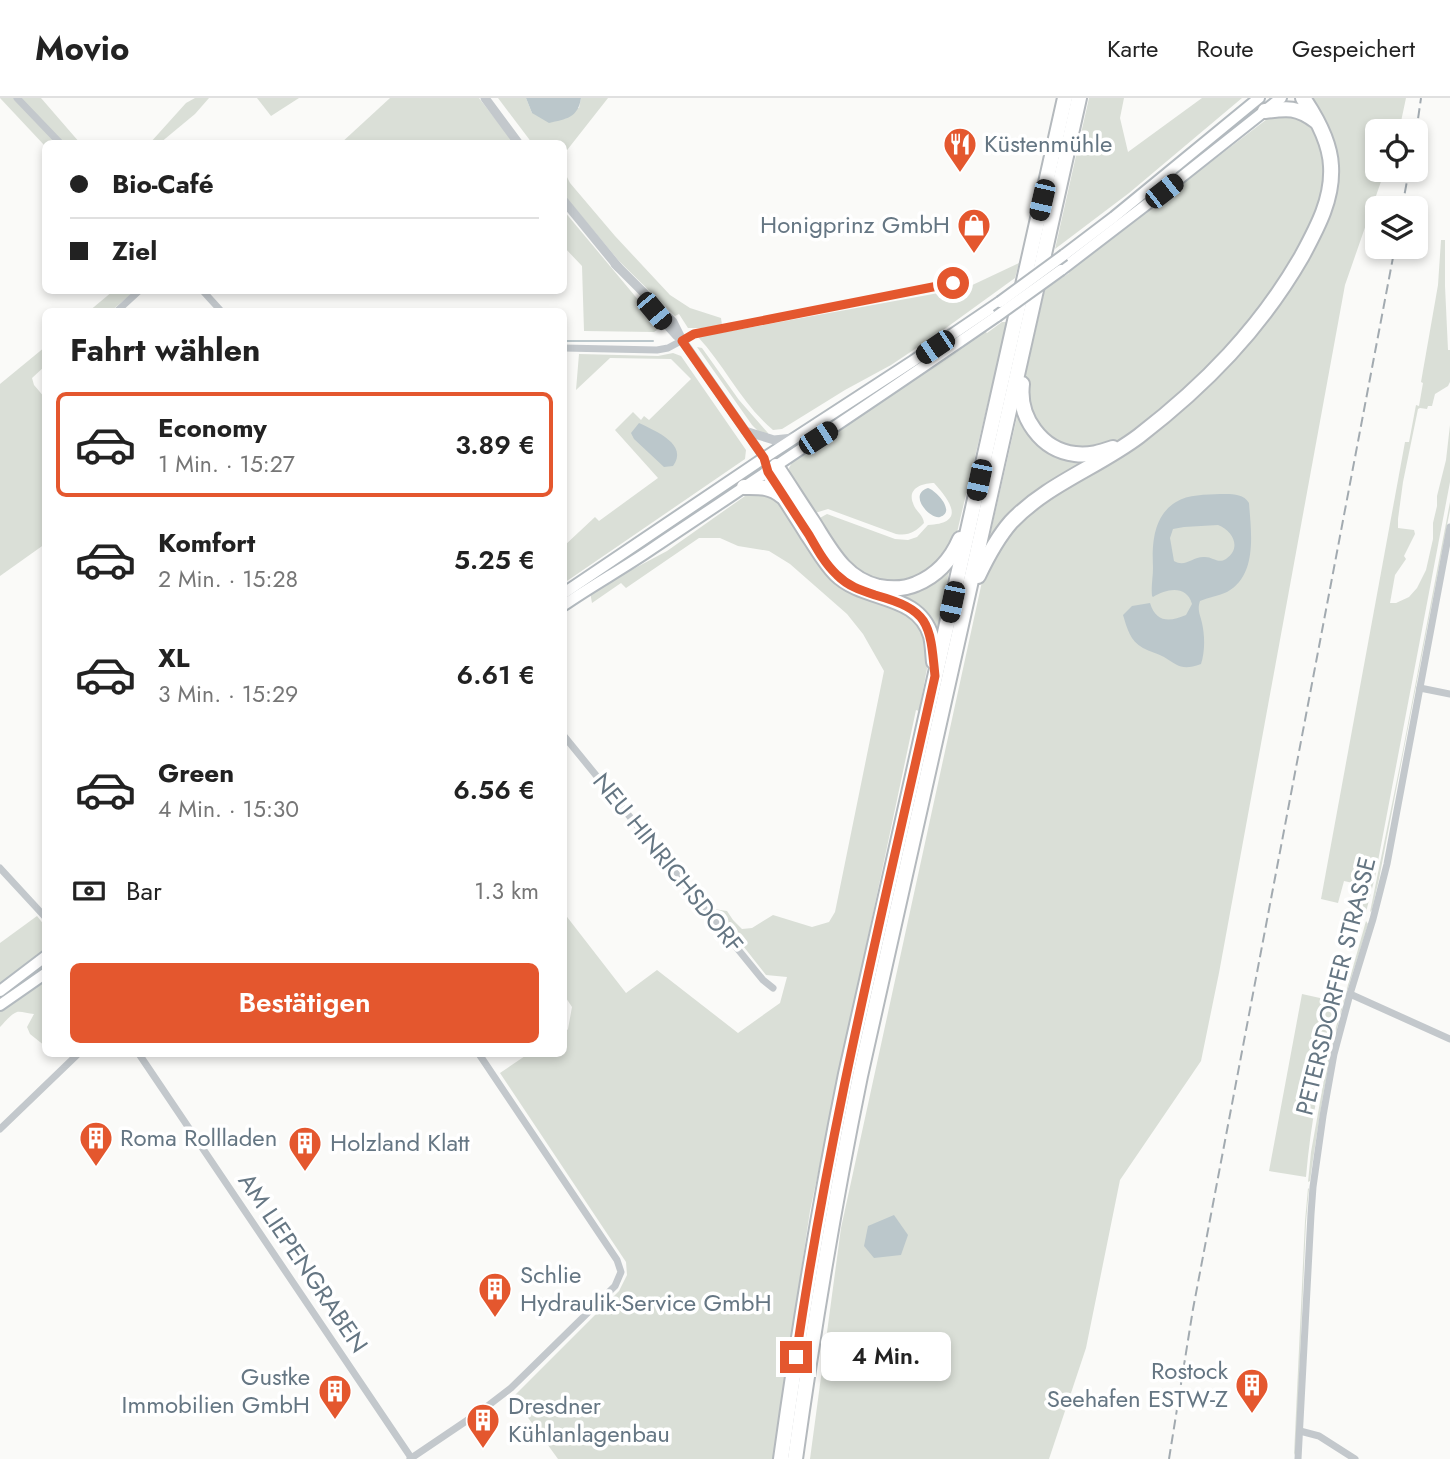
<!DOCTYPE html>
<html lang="de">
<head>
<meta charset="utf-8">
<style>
  body { margin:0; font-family:Jost,sans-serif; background:#f2f2f2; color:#222; height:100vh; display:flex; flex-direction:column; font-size:26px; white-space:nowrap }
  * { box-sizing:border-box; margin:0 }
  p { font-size:23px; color:#767676 }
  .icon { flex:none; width:38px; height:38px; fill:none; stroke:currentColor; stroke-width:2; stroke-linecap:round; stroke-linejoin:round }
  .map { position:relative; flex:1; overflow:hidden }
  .drawer { position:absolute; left:42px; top:210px; width:525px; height:749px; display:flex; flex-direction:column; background:#fff; border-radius:10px; box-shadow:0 4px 10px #0003 }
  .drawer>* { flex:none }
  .top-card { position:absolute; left:42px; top:42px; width:525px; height:154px; border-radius:10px; box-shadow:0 4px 10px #0003; display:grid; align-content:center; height:154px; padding:0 28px; background:#fff }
  .tools { position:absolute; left:1365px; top:21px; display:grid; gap:14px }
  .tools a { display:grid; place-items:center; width:63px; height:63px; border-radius:10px; background:#fff; box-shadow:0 4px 10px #0003; font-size:35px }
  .end { position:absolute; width:32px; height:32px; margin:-16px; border:9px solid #e4572e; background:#fff; box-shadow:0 0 0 4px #fff }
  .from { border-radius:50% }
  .bubble { position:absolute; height:49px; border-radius:10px; background:#fff; box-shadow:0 4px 10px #0003; font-size:23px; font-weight:600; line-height:49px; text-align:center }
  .car { position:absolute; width:21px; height:42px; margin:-21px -10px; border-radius:9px; box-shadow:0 0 5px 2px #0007; background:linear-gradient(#222 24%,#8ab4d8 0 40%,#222 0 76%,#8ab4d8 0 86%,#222 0) }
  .top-card b { display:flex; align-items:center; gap:24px; height:66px; font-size:26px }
  .top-card b+b { border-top:2px solid #e0e0e0 }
  .top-card i { width:18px; height:18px; background:#222 }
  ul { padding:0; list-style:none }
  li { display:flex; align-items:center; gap:21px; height:105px; margin:0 14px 10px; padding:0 14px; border:4px solid transparent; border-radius:10px }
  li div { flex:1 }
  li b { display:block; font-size:26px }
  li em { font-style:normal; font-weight:600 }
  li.active { border-color:#e4572e }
  li>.icon { width:63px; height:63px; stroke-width:1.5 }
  h2 { padding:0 28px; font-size:32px; line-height:84px }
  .pay { display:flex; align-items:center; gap:18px; height:77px; padding:0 28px; font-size:26px }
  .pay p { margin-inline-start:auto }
  .cta { display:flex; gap:14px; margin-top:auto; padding:14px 28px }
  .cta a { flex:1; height:80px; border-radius:10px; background:#e4572e; color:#fff; font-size:28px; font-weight:600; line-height:80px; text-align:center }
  header { display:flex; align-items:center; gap:42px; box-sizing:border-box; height:98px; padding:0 35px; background:#fff; border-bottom:2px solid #e0e0e0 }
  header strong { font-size:33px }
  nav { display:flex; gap:38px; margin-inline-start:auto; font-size:24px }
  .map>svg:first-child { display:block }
</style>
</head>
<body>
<header>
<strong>Movio</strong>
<nav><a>Karte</a><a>Route</a><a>Gespeichert</a></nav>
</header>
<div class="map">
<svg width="1450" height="1361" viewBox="0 0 1450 1361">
  <rect width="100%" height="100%" fill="#fafaf8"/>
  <!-- green -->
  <g fill="#dadfd7">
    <path d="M0,0H41L80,45L46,46L45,48Z"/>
    <path d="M195,0H209L195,16L160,45H150L186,5Z"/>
    <path d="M257,0H299L271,18Z"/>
    <path d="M390,0H479L514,45L340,46Z"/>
    <path d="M498,0H526L532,15L579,10L581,0H608L564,56V46L532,45Z"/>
    <path d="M1089,0H1124L1120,20L1128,54L1202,0H1242L1129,95L1055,151Z"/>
    <path d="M1311,0H1406L1399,33H1377V72H1385L1345,187L1219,875L1201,963L1120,1082L1086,1250L1049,1361H810L841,1130L983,479L993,455L1027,414L1154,333L1217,280L1279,207L1300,173L1334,102L1338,61L1329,29Z"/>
    <path d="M1288,17L1305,24L1316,36L1325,60L1326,84L1309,135L1261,213L1173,306L1122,342L1112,347L1070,352L1035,329L1024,284L1045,191L1069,175L1068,173L1271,18Z"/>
    <path d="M564,73L570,85L615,138L670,197L690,210L721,220L722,227L702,230H688L679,216L675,218L619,163L564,97Z"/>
    <path d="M564,113L640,204L660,230L654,234L584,233L582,168L564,149Z"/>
    <path d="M1441,142H1445V188L1448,252H1450V284L1448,288L1435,296L1432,308H1428L1427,311L1420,310L1418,311L1403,384L1398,421V430L1414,432L1415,436L1404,458L1406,461L1395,477L1390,505H1396L1409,499L1417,490L1426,472L1433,441V425L1437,408V398L1446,362L1450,327V384L1375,779L1366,814H1364L1358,811L1362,787L1344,783L1338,805L1321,801L1405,344H1409L1416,307L1419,308L1423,285L1421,284L1438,187Z"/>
    <path d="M1019,165L1015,180L939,235L891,267L845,292L782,331L773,332C742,306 725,268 698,239L966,190Z"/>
    <path d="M113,193H135L111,213L88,214Z"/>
    <path d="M1002,224H1007L954,447L939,468L900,487L872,484L845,464L818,421L827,416L895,441L908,442L917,439L928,427C966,425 951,404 934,385C923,385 907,390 913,405C915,413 923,416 924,425C915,434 909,438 896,436L828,411L815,415L790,376L789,370L793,362L984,232L987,235Z"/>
    <path d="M45,249V268L32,280L34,287L45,300V446L0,478V286Z"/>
    <path d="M697,249L702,250L739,302L768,335V337L758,333L752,327Z"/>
    <path d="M673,255L681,258L746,352L745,361L564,485V448L595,419L599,423L658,380L615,332L633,314L641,322L644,318L649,322L691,281L671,261L610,260L576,292L579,256L658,258Z"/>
    <path d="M1019,310L1034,340L1107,357L1060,383L986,455Z"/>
    <path d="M756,395L768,397L787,409L896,507L923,527L929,560L919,613L916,612L810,1113L773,1361H558L513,1299L619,1193L627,1177L626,1164L500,975L528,956H564V936L568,931L572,909L564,897V815L626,895L657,872L738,935L780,905L787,879L766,877L714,811L727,813L733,822L742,831L752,830L773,817L812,829L829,824L835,814L884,573L863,536L847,516L790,466L769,453L738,448L720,440H699L626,490L621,485L592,505L590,494L667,453L745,398Z"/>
    <path d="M1450,404V412L1379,781L1372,812L1370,814L1402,657Z"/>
    <path d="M826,455L889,493L951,464L936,538L931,528L870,493Z"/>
    <path d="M37,818L45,828V853L0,886V845Z"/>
    <path d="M1366,823L1368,826C1359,857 1348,888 1340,919C1326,972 1318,1028 1310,1083L1308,1084L1311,1054L1329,954Z"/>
    <path d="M45,884V948L30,936L27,929L34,916C28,916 21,913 17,914C11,916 4,925 0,929V913Z"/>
    <path d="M1302,896L1338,904C1323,962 1311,1020 1306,1079L1269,1073Z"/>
    <path d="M1308,1090L1309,1091L1306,1124L1296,1353L1294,1357L1305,1123Z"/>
  </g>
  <!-- water -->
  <g fill="#bbc7cb" fill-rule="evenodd">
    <path d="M526,0H581C578,20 566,21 549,25L532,15Z"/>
    <path d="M639,325C656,333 689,347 673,368L664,369L634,341L631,335Z"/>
    <path d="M928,390C937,393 956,414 940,419C931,422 907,397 928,390Z"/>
    <path d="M1220,396C1231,396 1243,395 1249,405C1251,434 1258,477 1227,494C1219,498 1209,499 1200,503C1197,512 1200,516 1202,525C1205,538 1205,554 1201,566C1182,573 1179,568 1164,559C1157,555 1150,554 1143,550C1130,543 1127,530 1123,517L1132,508L1150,505C1156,525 1170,524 1186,517L1192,506C1187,487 1167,490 1153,499L1152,498C1151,488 1153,479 1153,470C1152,446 1153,418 1176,404C1188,396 1206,397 1220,396ZM1218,427C1233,433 1242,450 1226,461C1218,466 1213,459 1205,459C1192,458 1186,470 1174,463L1170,440L1173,431L1184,429Z"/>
    <path d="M894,1117L908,1137L901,1157L874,1160L864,1148L868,1128Z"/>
  </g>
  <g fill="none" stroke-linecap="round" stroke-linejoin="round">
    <!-- stream -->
    <path stroke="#bbc7cb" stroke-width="2" d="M564,243H653"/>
    <defs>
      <g id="secondary">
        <path d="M1064,157L1114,119L1259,0"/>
        <path d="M1061,172L1151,103L1281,0"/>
        <path d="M564,495L764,360L913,263L1000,204"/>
        <path d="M564,507C593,487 624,470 653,450C768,373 883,297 997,218"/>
        <path d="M0,893L46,858"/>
        <path d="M0,907L46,875"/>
      </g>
      <g id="motorway">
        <path d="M1265,13C1288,10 1297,9 1316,23"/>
        <path d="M1022,286C1018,319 1041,352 1075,356C1089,358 1101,354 1113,350"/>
        <path d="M776,368C788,386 800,405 812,423C830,451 844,481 879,489C891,491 905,491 916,486C938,477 951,462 960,441"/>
        <path d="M768,374C781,395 795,416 808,437C817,450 825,465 836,476C864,504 918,494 931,538C933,546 933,555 934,564"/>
        <path d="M744,389C759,389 770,388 782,398"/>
        <path d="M978,478C987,459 997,440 1011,424C1047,386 1098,369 1139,338C1205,287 1260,231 1302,158C1317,130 1333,101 1331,68C1330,45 1316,19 1303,0"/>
        <path d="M781,1361C799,1232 820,1104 846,976L1065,0"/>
        <path d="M795,1361C813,1232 834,1105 860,978L1079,0"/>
      </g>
    </defs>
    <!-- secondary casing -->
    <use href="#secondary" stroke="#b3babf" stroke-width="14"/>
    <!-- motorway casing -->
    <use href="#motorway" stroke="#b4b9bd" stroke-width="18"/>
    <!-- minor -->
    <g stroke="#c3c8cc" stroke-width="7">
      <path d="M17,0L61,46"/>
      <path d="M202,192L222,214"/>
      <path d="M116,214L140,192"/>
      <path d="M564,250L657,252L668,250L694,236L953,185"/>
      <path d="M1420,590L1450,596"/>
      <path d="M564,638L763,882L773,890"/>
      <path d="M0,770L46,820"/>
      <path d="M1350,896L1450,941"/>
      <path d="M139,956L412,1361"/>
      <path d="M0,1031L78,956"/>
      <path d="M1300,1333L1319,1338L1355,1361"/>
      <path d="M410,1361L481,1313L511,1290L615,1188L621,1174L617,1162L479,956"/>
      <path d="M1298,1361L1311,1116L1313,1089L1323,1018L1334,956L1350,896L1373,821L1387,766L1450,429"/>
    </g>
    <!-- tertiary -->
    <g stroke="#c3c8cc" stroke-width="9">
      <path d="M485,0L519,46"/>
      <path d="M564,103L618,169"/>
      <path d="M615,166L673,224L682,242L764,360"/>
      <path d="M649,207L677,238"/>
      <path d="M745,333L774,342L793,340"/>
    </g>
    <!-- secondary -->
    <use href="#secondary" stroke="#fff" stroke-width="10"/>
    <!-- motorway -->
    <use href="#motorway" stroke="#fff" stroke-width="14"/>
    <!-- rail -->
    <g stroke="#a2aab0" stroke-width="2" stroke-dasharray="10 5" stroke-linecap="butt">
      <path d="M1416,35L1421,0"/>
      <path d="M1402,110L1409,72"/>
      <path d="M1169,1361L1193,1211L1395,149"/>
    </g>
    <defs>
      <g id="secondary-bridge">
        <path d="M1000,204L1064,157"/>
        <path d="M997,218L1061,172"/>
      </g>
    </defs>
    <!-- secondary-bridge casing -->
    <use href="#secondary-bridge" stroke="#b3babf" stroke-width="14" stroke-linecap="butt"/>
    <!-- secondary-bridge -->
    <use href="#secondary-bridge" stroke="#fff" stroke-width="10"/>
  </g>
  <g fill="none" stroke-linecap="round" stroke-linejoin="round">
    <!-- route -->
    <path stroke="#e4572e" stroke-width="9" d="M796,1259C829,1029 885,804 935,578C930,524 929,512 875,497C860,492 848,488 837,477C825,466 817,451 809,437C795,416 782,395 768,374L764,360L682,243L694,236L953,185"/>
  </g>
  <!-- icons -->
  <defs>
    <symbol id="restaurant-pin" viewBox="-11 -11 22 30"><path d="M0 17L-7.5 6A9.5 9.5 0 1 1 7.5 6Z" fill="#e4572e" stroke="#fff"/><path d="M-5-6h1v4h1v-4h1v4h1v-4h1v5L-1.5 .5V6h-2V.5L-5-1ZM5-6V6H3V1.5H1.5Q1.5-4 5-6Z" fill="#fff"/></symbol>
    <symbol id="shop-pin" viewBox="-11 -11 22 30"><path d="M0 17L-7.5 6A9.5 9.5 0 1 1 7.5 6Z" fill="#e4572e" stroke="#fff"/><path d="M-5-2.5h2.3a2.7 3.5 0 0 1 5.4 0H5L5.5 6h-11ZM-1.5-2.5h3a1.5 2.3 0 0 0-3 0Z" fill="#fff"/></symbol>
    <symbol id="building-pin" viewBox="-11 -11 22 30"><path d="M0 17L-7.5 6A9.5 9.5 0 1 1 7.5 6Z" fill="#e4572e" stroke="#fff"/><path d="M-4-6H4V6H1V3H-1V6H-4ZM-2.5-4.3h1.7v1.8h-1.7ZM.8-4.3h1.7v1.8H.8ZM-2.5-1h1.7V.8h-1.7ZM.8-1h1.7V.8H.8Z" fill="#fff"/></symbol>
  </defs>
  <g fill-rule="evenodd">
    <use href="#restaurant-pin" x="941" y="27" width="38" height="52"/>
    <use href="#shop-pin" x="955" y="108" width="38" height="52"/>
    <use href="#building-pin" x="77" y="1021" width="38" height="52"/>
    <use href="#building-pin" x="286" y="1026" width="38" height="52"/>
    <use href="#building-pin" x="476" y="1172" width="38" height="52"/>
    <use href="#building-pin" x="1233" y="1268" width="38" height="52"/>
    <use href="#building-pin" x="316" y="1274" width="38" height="52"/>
    <use href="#building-pin" x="464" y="1303" width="38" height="52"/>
  </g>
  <g text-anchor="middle" stroke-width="7" stroke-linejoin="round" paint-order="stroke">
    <!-- poi labels -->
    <g font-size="24" fill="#657683" stroke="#fff" text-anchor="start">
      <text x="984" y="54">Küstenmühle</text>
      <text x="950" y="135" text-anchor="end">Honigprinz GmbH</text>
      <text x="120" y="1048">Roma Rollladen</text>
      <text x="330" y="1053">Holzland Klatt</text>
      <text x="520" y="1185">Schlie<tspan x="520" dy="28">Hydraulik-Service GmbH</tspan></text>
      <text x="1228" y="1281" text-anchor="end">Rostock<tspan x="1228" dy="28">Seehafen ESTW-Z</tspan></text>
      <text x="310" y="1287" text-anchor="end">Gustke<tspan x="310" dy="28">Immobilien GmbH</tspan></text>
      <text x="508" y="1316">Dresdner<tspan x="508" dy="28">Kühlanlagenbau</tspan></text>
    </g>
    <!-- street labels -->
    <g font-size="24" fill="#657683" stroke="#fff">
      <text transform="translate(668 765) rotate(51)" y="8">NEU HINRICHSDORF</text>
      <text transform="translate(1336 888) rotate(-76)" y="8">PETERSDORFER STRASSE</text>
      <text transform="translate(303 1165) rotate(56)" y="8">AM LIEPENGRABEN</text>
    </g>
  </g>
</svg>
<div class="tools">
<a><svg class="icon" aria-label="locate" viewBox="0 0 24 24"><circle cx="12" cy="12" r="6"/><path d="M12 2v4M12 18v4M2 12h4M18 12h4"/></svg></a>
<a><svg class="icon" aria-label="layers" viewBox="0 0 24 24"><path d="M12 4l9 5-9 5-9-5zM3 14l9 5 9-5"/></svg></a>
</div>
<i class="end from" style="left:953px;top:185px"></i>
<i class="end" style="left:796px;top:1259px"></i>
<div class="bubble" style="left:821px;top:1234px;width:130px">4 Min.</div>
<i class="car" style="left:1164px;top:93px;rotate:52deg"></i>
<i class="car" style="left:1042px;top:102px;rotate:193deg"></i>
<i class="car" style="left:654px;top:213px;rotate:140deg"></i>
<i class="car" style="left:935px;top:249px;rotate:236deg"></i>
<i class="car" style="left:818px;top:340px;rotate:57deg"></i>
<i class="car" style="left:979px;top:382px;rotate:192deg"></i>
<i class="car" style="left:952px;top:504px;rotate:192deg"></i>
<div class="top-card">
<b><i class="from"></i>Bio-Café</b>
<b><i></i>Ziel</b>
</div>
<section class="drawer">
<h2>Fahrt wählen</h2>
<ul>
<li class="active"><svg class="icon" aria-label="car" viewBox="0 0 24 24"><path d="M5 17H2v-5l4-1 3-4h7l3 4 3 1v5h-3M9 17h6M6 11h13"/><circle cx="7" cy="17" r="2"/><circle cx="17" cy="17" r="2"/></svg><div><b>Economy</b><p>1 Min. · 15:27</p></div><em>3.89 €</em></li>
<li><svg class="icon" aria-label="car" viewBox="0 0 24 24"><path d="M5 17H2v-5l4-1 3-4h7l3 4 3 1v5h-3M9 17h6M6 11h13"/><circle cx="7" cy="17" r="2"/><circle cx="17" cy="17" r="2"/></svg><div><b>Komfort</b><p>2 Min. · 15:28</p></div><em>5.25 €</em></li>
<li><svg class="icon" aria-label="car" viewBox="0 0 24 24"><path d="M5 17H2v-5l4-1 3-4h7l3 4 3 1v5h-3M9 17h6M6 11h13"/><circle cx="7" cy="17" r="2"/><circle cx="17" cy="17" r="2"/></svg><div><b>XL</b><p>3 Min. · 15:29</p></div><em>6.61 €</em></li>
<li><svg class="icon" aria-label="car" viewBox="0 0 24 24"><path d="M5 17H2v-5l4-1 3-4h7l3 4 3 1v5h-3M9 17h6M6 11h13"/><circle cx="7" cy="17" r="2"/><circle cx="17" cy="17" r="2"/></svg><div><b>Green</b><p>4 Min. · 15:30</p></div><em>6.56 €</em></li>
</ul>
<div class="pay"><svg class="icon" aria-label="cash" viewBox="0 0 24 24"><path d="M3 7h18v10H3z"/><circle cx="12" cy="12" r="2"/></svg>Bar<p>1.3 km</p></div>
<div class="cta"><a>Bestätigen</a></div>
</section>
</div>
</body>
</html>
